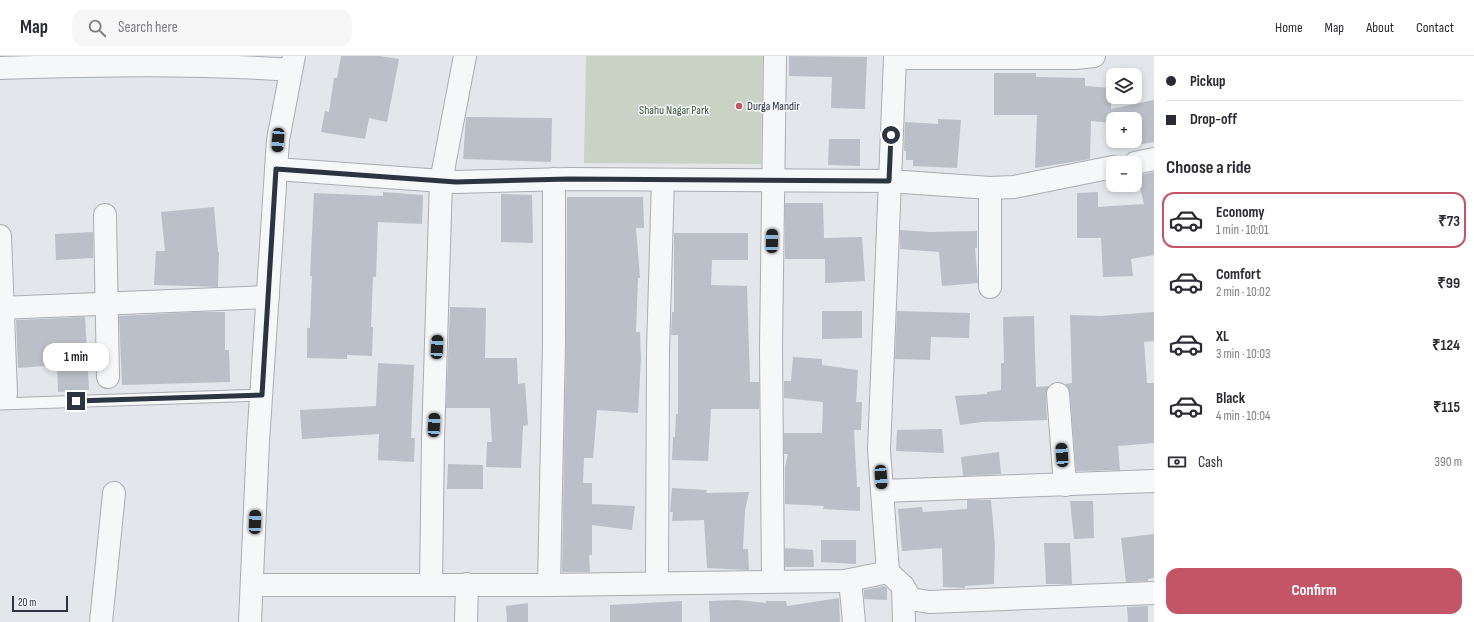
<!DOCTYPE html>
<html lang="en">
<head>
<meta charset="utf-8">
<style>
  body { margin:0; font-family:"Sofia Sans Condensed",sans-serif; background:#f7f7f7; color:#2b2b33; height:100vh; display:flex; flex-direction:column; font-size:15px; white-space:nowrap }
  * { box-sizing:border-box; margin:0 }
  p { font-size:13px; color:#7c7c81 }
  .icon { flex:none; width:22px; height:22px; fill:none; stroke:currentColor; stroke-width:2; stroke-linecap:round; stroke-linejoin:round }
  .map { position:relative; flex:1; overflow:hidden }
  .details { display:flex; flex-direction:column; background:#fff; width:320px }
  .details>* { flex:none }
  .guide { display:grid; align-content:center; height:88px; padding:0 12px; background:#fff }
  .fabs { position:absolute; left:1106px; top:12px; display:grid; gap:8px }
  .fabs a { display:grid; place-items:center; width:36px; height:36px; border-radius:8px; background:#fff; box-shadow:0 2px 6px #0003; font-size:20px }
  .scale { position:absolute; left:12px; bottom:10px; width:56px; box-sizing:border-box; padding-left:4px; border:2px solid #2d3441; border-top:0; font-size:11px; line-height:14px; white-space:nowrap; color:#2d3441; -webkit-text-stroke:3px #f3f5f8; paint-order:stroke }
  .end { position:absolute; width:18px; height:18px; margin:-9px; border:5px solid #2d3441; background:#fff; box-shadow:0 0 0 2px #fff }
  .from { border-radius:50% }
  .bubble { position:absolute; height:28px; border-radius:12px; background:#fff; box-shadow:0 2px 6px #0003; font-size:13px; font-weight:700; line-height:28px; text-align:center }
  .car { position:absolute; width:12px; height:24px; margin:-12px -6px; border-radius:5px; box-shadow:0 0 3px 1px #0007; background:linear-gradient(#222 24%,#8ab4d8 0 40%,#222 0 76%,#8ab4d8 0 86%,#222 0) }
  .guide b { display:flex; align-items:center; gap:14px; height:38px; font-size:15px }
  .guide b+b { border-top:1px solid #e1e1e2 }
  .guide i { width:10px; height:10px; background:#2b2b33 }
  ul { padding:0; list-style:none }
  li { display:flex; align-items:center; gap:12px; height:56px; margin:0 8px 6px; padding:0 4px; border:2px solid transparent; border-radius:12px }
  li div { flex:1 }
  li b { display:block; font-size:15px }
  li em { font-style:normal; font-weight:700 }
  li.current { border-color:#c35566 }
  li>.icon { width:36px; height:36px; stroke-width:1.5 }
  h2 { padding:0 12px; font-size:18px; line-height:48px }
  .pay { display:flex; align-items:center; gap:10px; height:44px; padding:0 12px; font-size:15px }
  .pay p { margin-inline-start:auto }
  .primary-button { display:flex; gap:8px; margin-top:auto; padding:8px 12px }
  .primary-button a { flex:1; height:46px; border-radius:12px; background:#c35566; color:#fff; font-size:16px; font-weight:700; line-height:46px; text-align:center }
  header { display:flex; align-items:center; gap:24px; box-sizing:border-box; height:56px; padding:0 20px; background:#fff; border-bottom:1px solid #e1e1e2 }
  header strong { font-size:19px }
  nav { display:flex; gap:22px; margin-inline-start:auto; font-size:14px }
  .search { width:280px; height:36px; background:#f7f7f7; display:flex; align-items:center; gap:10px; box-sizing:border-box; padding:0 14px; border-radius:12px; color:#7c7c81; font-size:15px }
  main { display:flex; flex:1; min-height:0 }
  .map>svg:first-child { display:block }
</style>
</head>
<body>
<header>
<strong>Map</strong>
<div class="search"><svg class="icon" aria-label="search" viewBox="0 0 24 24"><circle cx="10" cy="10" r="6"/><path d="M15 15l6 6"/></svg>Search here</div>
<nav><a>Home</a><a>Map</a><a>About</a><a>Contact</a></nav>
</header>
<main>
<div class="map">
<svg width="1154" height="566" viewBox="0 0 1154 566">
  <rect width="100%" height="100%" fill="#e3e6ea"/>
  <!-- green -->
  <path fill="#c9d3c5" d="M586,0H763L761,108L584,107Z"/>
  <!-- building -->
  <g fill="#bbbfc7">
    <path d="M341,0H379L399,3L387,66L369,62L365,83L321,76L325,55L329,56L334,22H337Z"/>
    <path d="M789,0L867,1L865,53L831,52L832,21L789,20Z"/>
    <path d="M994,17H1036V21L1085,22V30L1112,32L1111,53L1154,44V86L1131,90L1130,85H1135V63H1113V67L1091,65L1090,103L1035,112L1037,59H994Z"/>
    <path d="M466,61L552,62L551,106L463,103Z"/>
    <path d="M938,63L961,64L957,112L913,110V104H906V95H904L905,66L938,68Z"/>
    <path d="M829,83H860V110L828,109Z"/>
    <path d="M1154,116V199L1131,203L1133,220L1103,221L1101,182H1077V137L1098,136V151L1144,148L1137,120Z"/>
    <path d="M383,136L423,139L422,168L378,166L376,221H373L371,271H373L372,300L347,299V303L307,302V272H310L312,220H310L314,137L383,140Z"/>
    <path d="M501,138L532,139L533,187L501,186Z"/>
    <path d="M567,141H643L644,172H636L640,222H638L636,276H640L641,303L638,357L597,354L593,402H584L583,427H592V448L635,450L632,474L592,469V499H589L590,516H562L566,287Z"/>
    <path d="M785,147H823L824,182L862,181L865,225L825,227V203H785Z"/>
    <path d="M214,151L218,196H219L218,231L154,229L156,195H165L161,156Z"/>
    <path d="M900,174L930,176L977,175V192H975L978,227L942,230L939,196L900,193Z"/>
    <path d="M93,176V202L56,204L55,178Z"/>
    <path d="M674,177H748V204H712L711,229L747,230L750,326H759V353H711L708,405L672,404L673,381H675L676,358H678V279H671L672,256H674Z"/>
    <path d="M450,251L486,252L485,302H517L518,328L525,327L528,369L523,370L521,412L486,411L487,386H492L490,352H446Z"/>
    <path d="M822,255H862V282L822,283Z"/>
    <path d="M897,255L970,257L969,282L931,281L930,304L895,303Z"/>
    <path d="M196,256H225V294H229L230,326L122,329L119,260Z"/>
    <path d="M1154,256V285L1144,286L1147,327H1154V387L1118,390L1120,414L1076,415L1070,337L1065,328L1072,327L1070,259L1101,260Z"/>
    <path d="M1034,260L1036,331L1049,330L1046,339L1047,364L982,366L960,369L955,340L987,338V336L1001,334V307H1004L1003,261Z"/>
    <path d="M85,261L89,334L58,336L57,309L18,312L16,264Z"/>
    <path d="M793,301L822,303V309L858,314L856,346H862L861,374H854L857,431H860V455L823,453L824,450L785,448V411L788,398H784V377H822L823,346L784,342V325H791Z"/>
    <path d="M378,307L414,309L411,382H415L414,406L378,404L379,378L302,383L300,354L376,350Z"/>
    <path d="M942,373L944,397L896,395L897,374Z"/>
    <path d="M999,396L1001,418L963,420L961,401Z"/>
    <path d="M448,408L483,409V433H447Z"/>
    <path d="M672,432L707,434L706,437L749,436L745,455L743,493H748L749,514L707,512L704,464L672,465L673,456H670Z"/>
    <path d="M967,444H991L995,489L994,528L965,530V532L943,531L942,492L902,495L898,453L922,451L923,456L967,453Z"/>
    <path d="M1070,445H1093L1094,482L1074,483Z"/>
    <path d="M1154,478V522L1148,523V525L1126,526L1121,482Z"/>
    <path d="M821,484H856V508L821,506Z"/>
    <path d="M1044,487H1070L1072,528H1046Z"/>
    <path d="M785,492L813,494L814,511H785Z"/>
    <path d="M884,530L887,532V544L864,543V534Z"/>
    <path d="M839,542L840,566H710L709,545L738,544L766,547V545H786L787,550Z"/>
    <path d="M682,545V566H610V549Z"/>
    <path d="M528,547V566H507L506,550Z"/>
    <path d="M1148,550V566H1128L1127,551Z"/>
  </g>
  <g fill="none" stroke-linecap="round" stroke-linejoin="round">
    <defs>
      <path id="service" d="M0,348L262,339"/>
      <g id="minor">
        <path d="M895,0V2H1075L1094,0"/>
        <path d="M895,2L879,394L888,516L903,530L911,543L929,546L1154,537"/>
        <path d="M0,12C97,9 194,7 291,14"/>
        <path d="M1135,107L1154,103"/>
        <path d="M276,113L456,126L569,123L889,125L990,132L1014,131L1113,111"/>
        <path d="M105,159L108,321"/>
        <path d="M0,180L6,338"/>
        <path d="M990,231V132"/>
        <path d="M0,252L268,241"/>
        <path d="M1058,338L1065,429"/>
        <path d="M882,435L1154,425"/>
        <path d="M850,524L854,566"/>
        <path d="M773,525L771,292L775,0"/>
        <path d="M657,526L658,294L663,124"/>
        <path d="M431,528L433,384L441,125L465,0"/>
        <path d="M253,529H549L845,525L888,516"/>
        <path d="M549,529L554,287V123"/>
        <path d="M903,530L904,566"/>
        <path d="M101,566L114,437"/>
        <path d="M466,566L467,528"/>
      </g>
      <path id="tertiary" d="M250,566L258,386L278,84L294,0"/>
    </defs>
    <!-- service casing -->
    <use href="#service" stroke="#a9adb4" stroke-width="13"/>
    <!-- minor casing -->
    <use href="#minor" stroke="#a9adb4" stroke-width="24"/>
    <!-- tertiary casing -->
    <use href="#tertiary" stroke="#a9adb4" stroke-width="24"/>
    <!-- service -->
    <use href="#service" stroke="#f6f7f9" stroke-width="11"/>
    <!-- minor -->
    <use href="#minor" stroke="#f6f7f9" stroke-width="22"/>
    <!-- tertiary -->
    <use href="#tertiary" stroke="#f6f7f9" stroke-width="22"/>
  </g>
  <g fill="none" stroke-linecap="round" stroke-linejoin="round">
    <!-- route -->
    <path stroke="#2d3441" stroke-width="5" d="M76,345L262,339L276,113L456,126L569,123L889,125L891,79"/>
  </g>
  <!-- markers -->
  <circle fill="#c35566" stroke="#f3f5f8" stroke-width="1.5" cx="739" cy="50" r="4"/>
  <g text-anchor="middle" stroke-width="3" stroke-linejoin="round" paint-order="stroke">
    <!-- poi labels -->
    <g font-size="12" fill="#2d3441" stroke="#f3f5f8" text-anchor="start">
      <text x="747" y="54">Durga Mandir</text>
    </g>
    <!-- park labels -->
    <g font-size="12" fill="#415b3b" stroke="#f3f5f8">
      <text x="674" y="58">Shahu Nagar Park</text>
    </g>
  </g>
</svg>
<div class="fabs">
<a><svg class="icon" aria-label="layers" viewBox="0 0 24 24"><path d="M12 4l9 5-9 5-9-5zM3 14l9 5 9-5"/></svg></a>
<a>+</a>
<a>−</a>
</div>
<div class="scale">20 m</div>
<i class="end from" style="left:891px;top:79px"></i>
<i class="end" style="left:76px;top:345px"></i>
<div class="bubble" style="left:43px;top:287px;width:66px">1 min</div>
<i class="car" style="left:278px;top:84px;rotate:184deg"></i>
<i class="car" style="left:772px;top:185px;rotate:1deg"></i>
<i class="car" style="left:437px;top:291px;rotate:3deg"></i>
<i class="car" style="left:434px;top:369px;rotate:3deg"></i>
<i class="car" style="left:1062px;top:399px;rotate:356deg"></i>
<i class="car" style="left:881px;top:421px;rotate:176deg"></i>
<i class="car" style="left:255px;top:466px;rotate:2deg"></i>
</div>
<section class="details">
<div class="guide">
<b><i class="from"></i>Pickup</b>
<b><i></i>Drop-off</b>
</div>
<h2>Choose a ride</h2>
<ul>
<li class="current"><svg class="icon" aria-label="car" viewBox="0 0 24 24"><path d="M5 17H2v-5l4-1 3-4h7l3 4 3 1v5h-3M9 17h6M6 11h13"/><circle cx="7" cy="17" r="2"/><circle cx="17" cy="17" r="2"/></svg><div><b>Economy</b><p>1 min · 10:01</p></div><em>₹73</em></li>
<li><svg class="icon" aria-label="car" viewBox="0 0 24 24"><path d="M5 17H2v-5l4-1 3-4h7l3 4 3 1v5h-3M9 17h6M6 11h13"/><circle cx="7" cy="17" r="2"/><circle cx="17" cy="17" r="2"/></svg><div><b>Comfort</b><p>2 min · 10:02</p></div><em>₹99</em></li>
<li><svg class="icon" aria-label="car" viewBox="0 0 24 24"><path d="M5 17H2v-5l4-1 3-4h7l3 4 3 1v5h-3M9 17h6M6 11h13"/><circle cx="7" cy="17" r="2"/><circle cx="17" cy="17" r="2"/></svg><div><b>XL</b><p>3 min · 10:03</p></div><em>₹124</em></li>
<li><svg class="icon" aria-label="car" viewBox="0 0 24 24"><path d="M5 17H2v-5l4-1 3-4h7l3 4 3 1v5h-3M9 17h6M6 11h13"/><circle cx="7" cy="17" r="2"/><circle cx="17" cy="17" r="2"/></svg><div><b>Black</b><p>4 min · 10:04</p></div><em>₹115</em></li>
</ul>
<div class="pay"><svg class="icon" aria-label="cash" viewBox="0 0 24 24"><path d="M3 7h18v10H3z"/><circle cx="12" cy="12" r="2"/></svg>Cash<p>390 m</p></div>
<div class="primary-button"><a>Confirm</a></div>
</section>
</main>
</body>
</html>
